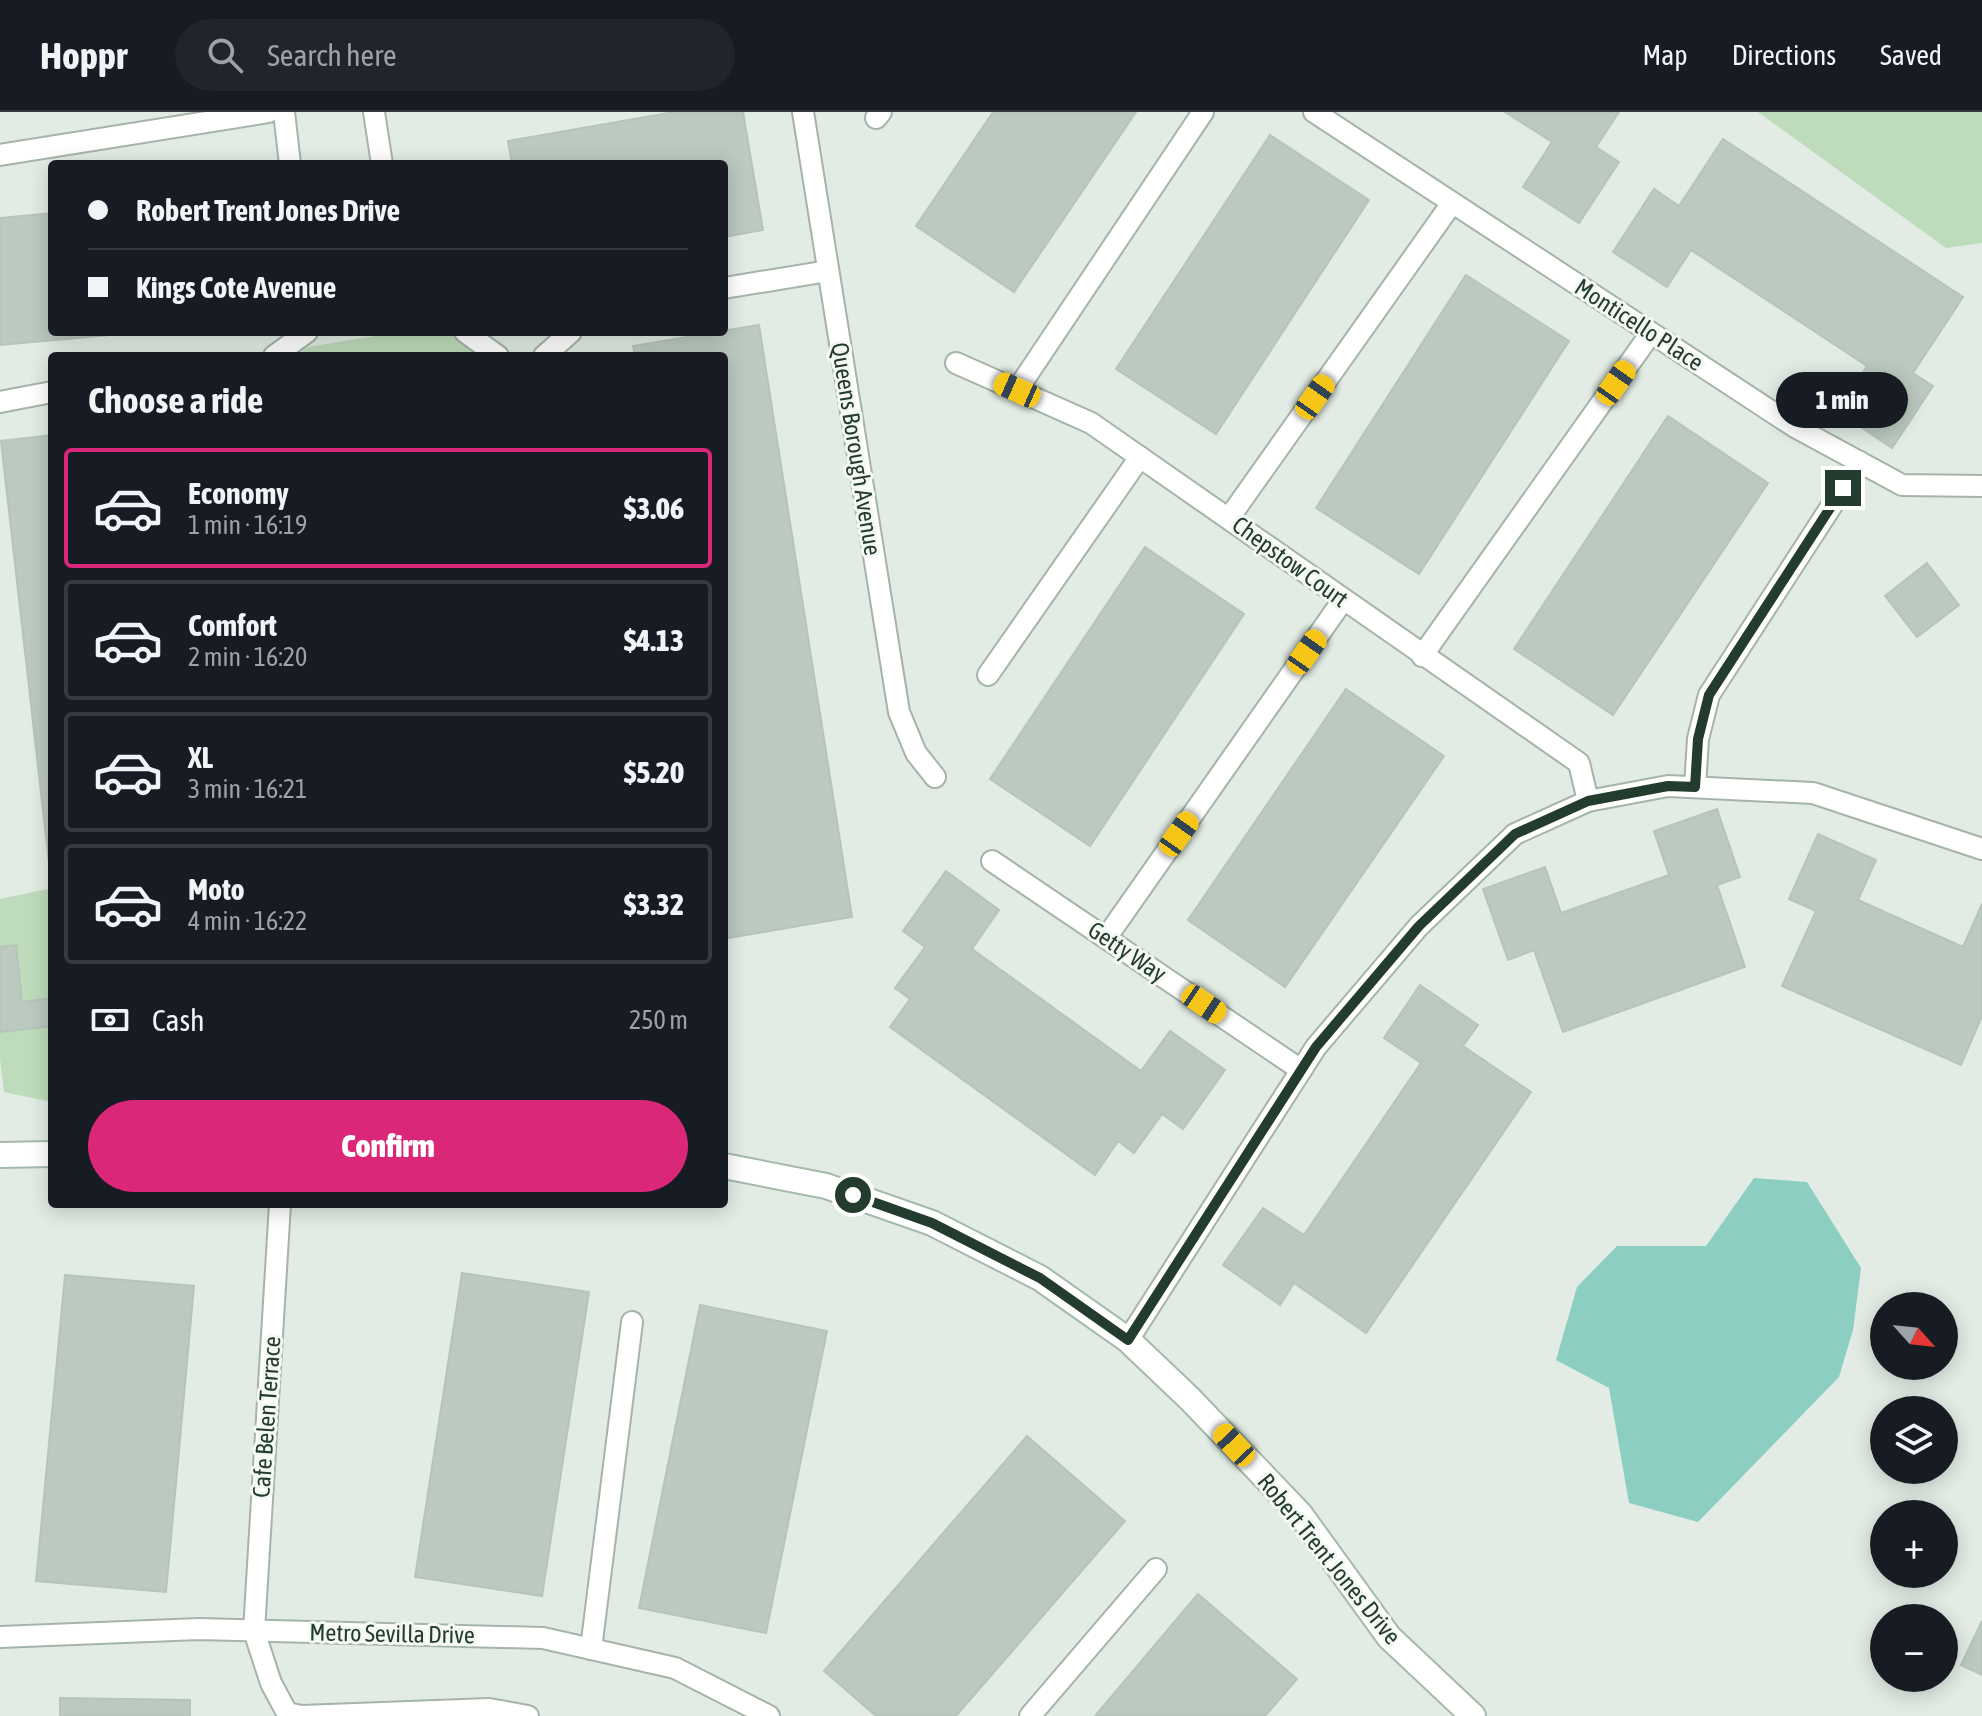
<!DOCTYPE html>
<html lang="en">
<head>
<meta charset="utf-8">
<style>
  body { margin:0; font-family:"Asap Condensed",sans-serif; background:#20242c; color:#f1f3f6; height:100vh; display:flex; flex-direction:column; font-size:30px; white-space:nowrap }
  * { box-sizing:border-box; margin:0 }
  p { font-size:26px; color:#9ea1a6 }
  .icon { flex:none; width:44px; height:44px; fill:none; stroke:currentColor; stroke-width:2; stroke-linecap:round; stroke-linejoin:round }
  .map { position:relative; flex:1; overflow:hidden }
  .drawer { position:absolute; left:48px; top:240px; width:680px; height:856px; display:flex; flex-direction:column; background:#171b24; border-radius:8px; box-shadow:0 4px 20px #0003 }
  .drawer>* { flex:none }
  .hud { position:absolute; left:48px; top:48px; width:680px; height:176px; border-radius:8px; box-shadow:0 4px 20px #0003; display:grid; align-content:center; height:176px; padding:0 40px; background:#171b24 }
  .needle { width:52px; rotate:117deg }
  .controls { position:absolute; left:1870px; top:1180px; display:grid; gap:16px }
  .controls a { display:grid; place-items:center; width:88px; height:88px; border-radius:50%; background:#171b24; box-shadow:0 4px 20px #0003; font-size:40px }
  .end { position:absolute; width:36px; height:36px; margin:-18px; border:10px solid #233c2d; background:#fff; box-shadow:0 0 0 4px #fff }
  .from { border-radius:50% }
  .bubble { position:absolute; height:56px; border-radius:28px; background:#171b24; box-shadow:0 4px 20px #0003; font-size:26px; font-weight:800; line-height:56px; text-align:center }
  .car { position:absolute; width:24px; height:48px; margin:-24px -12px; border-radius:10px; box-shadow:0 0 6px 2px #0007; background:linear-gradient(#f5c518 24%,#345 0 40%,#f5c518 0 76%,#345 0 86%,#f5c518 0) }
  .hud b { display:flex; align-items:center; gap:28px; height:76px; font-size:30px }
  .hud b+b { border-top:2px solid #363941 }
  .hud i { width:20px; height:20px; background:#f1f3f6 }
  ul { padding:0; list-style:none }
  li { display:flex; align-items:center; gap:24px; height:120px; margin:0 16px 12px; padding:0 24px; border:4px solid #363941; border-radius:8px }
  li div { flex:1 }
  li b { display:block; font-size:30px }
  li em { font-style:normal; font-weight:800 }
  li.selected { border-color:#db2777 }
  li>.icon { width:72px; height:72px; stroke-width:1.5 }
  h2 { padding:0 40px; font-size:36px; line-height:96px }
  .pay { display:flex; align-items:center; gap:20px; height:88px; padding:0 40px; font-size:30px }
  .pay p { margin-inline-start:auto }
  .action { display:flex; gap:16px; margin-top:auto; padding:16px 40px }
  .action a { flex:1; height:92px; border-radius:48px; background:#db2777; color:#fff; font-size:32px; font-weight:800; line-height:92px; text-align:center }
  header { display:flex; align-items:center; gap:48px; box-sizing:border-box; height:112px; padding:0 40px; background:#171b24; border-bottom:2px solid #363941 }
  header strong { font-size:38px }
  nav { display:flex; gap:44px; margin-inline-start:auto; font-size:28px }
  .search { width:560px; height:72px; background:#20242c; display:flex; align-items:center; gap:20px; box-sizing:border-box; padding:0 28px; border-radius:44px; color:#9ea1a6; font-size:30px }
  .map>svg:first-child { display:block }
</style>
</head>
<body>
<header>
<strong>Hoppr</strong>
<div class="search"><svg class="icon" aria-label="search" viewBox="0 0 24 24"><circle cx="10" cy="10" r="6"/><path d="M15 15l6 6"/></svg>Search here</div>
<nav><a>Map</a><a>Directions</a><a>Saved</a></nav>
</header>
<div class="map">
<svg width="1982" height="1604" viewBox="0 0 1982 1604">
  <rect width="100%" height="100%" fill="#e2ece4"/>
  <!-- green -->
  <g fill="#bedcbc">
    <path d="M1758,0H1982V131L1946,136Z"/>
    <path d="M399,220H459L482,244H295L308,235Z"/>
    <path d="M52,776V990L4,980L0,947V787Z"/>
  </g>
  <!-- water -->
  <path fill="#8ccfc2" d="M1754,1066L1807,1070L1861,1156L1853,1218L1839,1265L1698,1410L1629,1391L1609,1276L1556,1248L1577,1175L1617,1134H1706Z"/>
  <!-- building -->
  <g fill="#bbc9bf" stroke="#b5c5b9" stroke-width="2">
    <path d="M674,0H743L763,118L724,125V52H512L508,29Z"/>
    <path d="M993,0H1136L1014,180L916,114Z"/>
    <path d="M1505,0H1619L1596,35L1619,50L1579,111L1523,75L1552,30Z"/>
    <path d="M1270,23L1369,88L1216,322L1116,257Z"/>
    <path d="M1723,27L1963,185L1913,261L1933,274L1892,336L1837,299L1867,254L1691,138L1667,175L1613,140L1654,77L1679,94Z"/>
    <path d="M52,101V220H142L0,233V106Z"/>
    <path d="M1466,163L1569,229L1419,462L1316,396Z"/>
    <path d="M759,213L852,805L728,826L724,802V244H635L633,234Z"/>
    <path d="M1668,304L1768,371L1613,603L1514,537Z"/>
    <path d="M52,323V777L1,329Z"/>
    <path d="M1145,435L1244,502L1090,734L990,667Z"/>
    <path d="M1927,451L1959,493L1917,525L1885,484Z"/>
    <path d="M1346,577L1444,644L1285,875L1188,808Z"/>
    <path d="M1717,697L1740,765L1717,773L1745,855L1563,920L1534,838L1508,848L1483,777L1545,755L1561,801L1669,763L1654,719Z"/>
    <path d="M1818,722L1876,748L1858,788L1963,835L1982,792V904L1961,953L1782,874L1816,799L1789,787Z"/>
    <path d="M946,759L999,798L972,837L1141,959L1170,919L1225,958L1183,1017L1162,1002L1134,1041L1118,1029L1095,1063L890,915L910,887L895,876L925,835L903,819Z"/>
    <path d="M16,833L22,890L52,886V914L0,920V835Z"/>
    <path d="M1420,873L1478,913L1463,934L1531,980L1366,1221L1294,1171L1280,1193L1223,1153L1263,1096L1304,1123L1421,951L1384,926Z"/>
    <path d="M462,1161L589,1180L542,1484L415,1465Z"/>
    <path d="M65,1163L194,1174L166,1480L36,1469Z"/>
    <path d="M700,1193L827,1219L766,1521L639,1496Z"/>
    <path d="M1027,1324L1125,1409L956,1604H876L824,1559Z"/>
    <path d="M1198,1482L1297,1567L1265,1604H1095Z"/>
    <path d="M1982,1509V1563L1961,1553Z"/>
    <path d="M60,1586L190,1588V1604H60Z"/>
  </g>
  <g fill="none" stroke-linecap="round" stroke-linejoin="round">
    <defs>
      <g id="lane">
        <path d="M284,0L290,52"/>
        <path d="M374,0L382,52"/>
        <path d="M803,0L899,600L916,641L935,665"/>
        <path d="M1314,0L1795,315L1902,373L1982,374"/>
        <path d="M876,6L881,0"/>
        <path d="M0,43L269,0"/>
        <path d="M724,176L828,159"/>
        <path d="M465,220L498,244"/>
        <path d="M274,244L307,220"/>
        <path d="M544,244L571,220"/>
        <path d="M956,251L1091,311L1579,651L1588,689"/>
        <path d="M1017,278L1203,0"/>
        <path d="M0,290L52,280"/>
        <path d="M1229,406L1452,91"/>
        <path d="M1422,544L1651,221"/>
        <path d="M988,563L1140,345"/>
        <path d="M1695,675L1698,627L1709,583L1860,350"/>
        <path d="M992,749L1301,958"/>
        <path d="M1106,826L1343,488"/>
        <path d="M280,1092L254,1519L271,1571L287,1601L301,1604"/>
        <path d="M1128,1228L1316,935L1419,814L1515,722L1588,689L1668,674L1813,681L1982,737"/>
        <path d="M0,1525L199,1517L543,1526L675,1556L769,1604"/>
        <path d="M591,1537L632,1210"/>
        <path d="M302,1604L489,1597L528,1604"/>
        <path d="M1030,1604L1156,1457"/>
      </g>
      <g id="secondary">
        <path d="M0,1043L52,1042"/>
        <path d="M724,1054L826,1074L932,1111L1040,1166L1128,1228L1190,1287L1300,1402L1389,1525L1473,1604"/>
      </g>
    </defs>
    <!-- lane casing -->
    <use href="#lane" stroke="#a5b4a9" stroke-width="24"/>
    <!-- secondary casing -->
    <use href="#secondary" stroke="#a4baab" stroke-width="28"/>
    <!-- lane -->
    <use href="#lane" stroke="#fff" stroke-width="20"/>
    <!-- secondary -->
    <use href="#secondary" stroke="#fff" stroke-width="24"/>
  </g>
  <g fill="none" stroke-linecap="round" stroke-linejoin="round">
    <!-- route -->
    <path stroke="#233c2d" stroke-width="10" d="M853,1083L932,1111L1040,1166L1128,1228L1316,935L1419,814L1515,722L1588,689L1668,674L1695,675L1698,627L1709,583L1843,376"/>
  </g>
  <g text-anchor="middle" stroke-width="6" stroke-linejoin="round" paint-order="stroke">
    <!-- street labels -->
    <g font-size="24" fill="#233c2d" stroke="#f3f8f4">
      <text transform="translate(1639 213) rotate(33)" y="8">Monticello Place</text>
      <text transform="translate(856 337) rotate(81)" y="8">Queens Borough Avenue</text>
      <text transform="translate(1290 450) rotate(36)" y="8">Chepstow Court</text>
      <text transform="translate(1127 840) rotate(34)" y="8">Getty Way</text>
      <text transform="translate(267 1305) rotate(-86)" y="8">Cafe Belen Terrace</text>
      <text transform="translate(1329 1447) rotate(51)" y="8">Robert Trent Jones Drive</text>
      <text transform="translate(392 1522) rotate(1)" y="8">Metro Sevilla Drive</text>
    </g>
  </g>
</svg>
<div class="controls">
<a><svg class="needle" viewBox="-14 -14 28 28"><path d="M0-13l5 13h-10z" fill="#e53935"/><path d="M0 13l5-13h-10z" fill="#9ea1a6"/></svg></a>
<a><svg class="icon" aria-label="layers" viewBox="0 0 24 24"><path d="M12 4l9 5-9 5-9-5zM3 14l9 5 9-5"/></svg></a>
<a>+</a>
<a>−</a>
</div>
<i class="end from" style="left:853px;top:1083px"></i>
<i class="end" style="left:1843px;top:376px"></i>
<div class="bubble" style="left:1776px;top:260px;width:132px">1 min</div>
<i class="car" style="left:1616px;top:271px;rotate:35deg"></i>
<i class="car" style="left:1017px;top:278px;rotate:294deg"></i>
<i class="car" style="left:1315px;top:285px;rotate:35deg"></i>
<i class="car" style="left:1307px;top:540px;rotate:35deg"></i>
<i class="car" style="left:1179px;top:722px;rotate:35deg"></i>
<i class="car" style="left:1204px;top:892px;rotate:124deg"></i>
<i class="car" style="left:1234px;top:1333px;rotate:317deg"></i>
<div class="hud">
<b><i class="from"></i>Robert Trent Jones Drive</b>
<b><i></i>Kings Cote Avenue</b>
</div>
<section class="drawer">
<h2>Choose a ride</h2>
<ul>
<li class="selected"><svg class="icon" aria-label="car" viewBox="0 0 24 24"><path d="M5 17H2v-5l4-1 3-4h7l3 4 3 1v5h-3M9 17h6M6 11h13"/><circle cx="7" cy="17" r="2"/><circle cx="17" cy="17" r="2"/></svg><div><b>Economy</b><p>1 min · 16:19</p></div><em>$3.06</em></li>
<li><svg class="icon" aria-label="car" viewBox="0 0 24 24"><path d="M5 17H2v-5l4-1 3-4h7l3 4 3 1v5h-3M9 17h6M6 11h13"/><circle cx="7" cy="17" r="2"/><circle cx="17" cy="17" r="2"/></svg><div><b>Comfort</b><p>2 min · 16:20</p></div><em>$4.13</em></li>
<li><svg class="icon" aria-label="car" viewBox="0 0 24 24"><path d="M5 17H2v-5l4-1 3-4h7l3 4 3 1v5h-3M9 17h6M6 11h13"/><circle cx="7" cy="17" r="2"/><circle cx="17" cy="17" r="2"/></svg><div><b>XL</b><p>3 min · 16:21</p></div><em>$5.20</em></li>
<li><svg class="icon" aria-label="car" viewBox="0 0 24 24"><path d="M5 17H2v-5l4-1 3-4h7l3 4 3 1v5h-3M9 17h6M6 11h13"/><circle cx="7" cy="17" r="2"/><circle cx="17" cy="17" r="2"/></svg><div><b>Moto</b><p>4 min · 16:22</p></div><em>$3.32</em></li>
</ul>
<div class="pay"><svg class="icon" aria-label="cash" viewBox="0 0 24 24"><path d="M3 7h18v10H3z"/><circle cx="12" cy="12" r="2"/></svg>Cash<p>250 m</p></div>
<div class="action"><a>Confirm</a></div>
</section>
</div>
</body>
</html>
